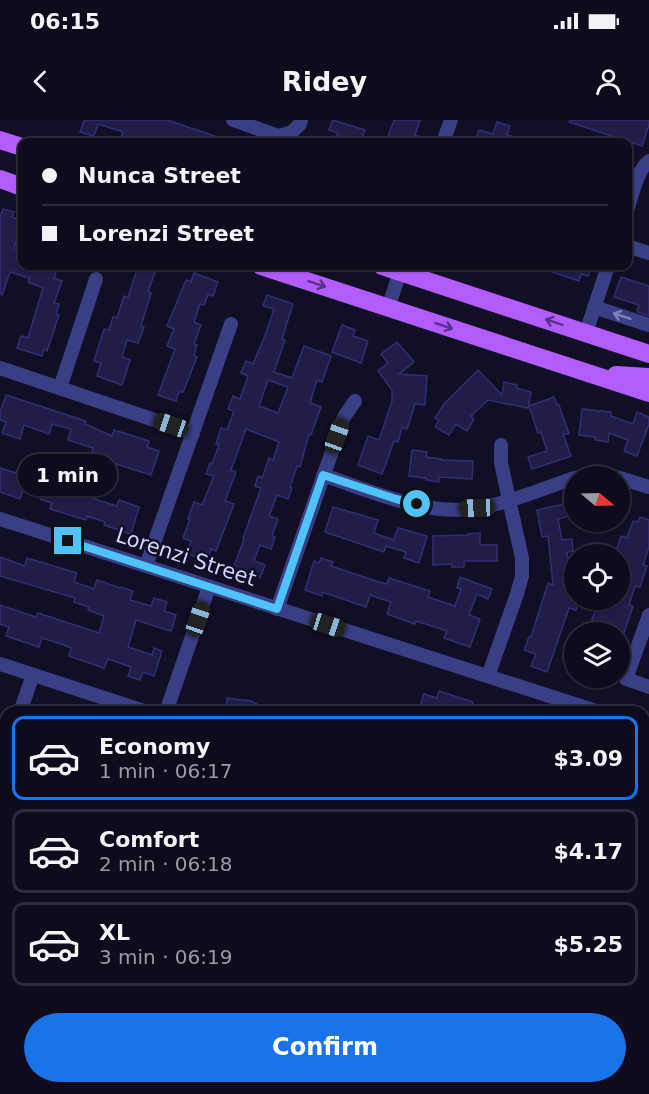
<!DOCTYPE html>
<html lang="en">
<head>
<meta charset="utf-8">
<style>
  body { margin:0; font-family:"DejaVu Sans",sans-serif; background:#1b1929; color:#f1f3f6; height:100vh; display:flex; flex-direction:column; font-size:22px; white-space:nowrap }
  * { box-sizing:border-box; margin:0 }
  p { font-size:20px; color:#9a9ba3 }
  .icon { flex:none; width:33px; height:33px; fill:none; stroke:currentColor; stroke-width:2; stroke-linecap:round; stroke-linejoin:round }
  .map { position:relative; flex:1; overflow:hidden }
  .drawer { position:absolute; left:0px; top:586px; width:650px; height:388px; display:flex; flex-direction:column; background:#0d0b1c; border-radius:18px 18px 0 0; box-shadow:0 2px 4px #0004,0 0 0 2px #2d2b3b }
  .drawer>* { flex:none }
  .hud { position:absolute; left:18px; top:18px; width:614px; height:132px; border-radius:12px; box-shadow:0 2px 4px #0004,0 0 0 2px #2d2b3b; display:grid; align-content:center; height:132px; padding:0 24px; background:#0d0b1c }
  .needle { width:39px; rotate:109deg }
  .tools { position:absolute; left:564px; top:346px; display:grid; gap:12px }
  .tools a { display:grid; place-items:center; width:66px; height:66px; border-radius:50%; background:#0d0b1c; box-shadow:0 2px 4px #0004,0 0 0 2px #2d2b3b; font-size:30px }
  .end { position:absolute; width:27px; height:27px; margin:-14px; border:8px solid #4fc3f7; background:#111; box-shadow:0 0 0 3px #111 }
  .from { border-radius:50% }
  .bubble { position:absolute; height:42px; border-radius:21px; background:#0d0b1c; box-shadow:0 2px 4px #0004,0 0 0 2px #2d2b3b; font-size:20px; font-weight:800; line-height:42px; text-align:center }
  .car { position:absolute; width:18px; height:36px; margin:-18px -9px; border-radius:8px; box-shadow:0 0 4px 2px #0007; background:linear-gradient(#222 24%,#8ab4d8 0 40%,#222 0 76%,#8ab4d8 0 86%,#222 0) }
  .hud b { display:flex; align-items:center; gap:21px; height:57px; font-size:22px }
  .hud b+b { border-top:2px solid #2d2b3b }
  .hud i { width:15px; height:15px; background:#f1f3f6 }
  ul { padding:10px 0 0; list-style:none }
  li { display:flex; align-items:center; gap:18px; height:84px; margin:0 12px 9px; padding:0 12px; border:3px solid #2d2b3b; border-radius:12px }
  li div { flex:1 }
  li b { display:block; font-size:22px }
  li em { font-style:normal; font-weight:800 }
  li.on { border-color:#1a73e8 }
  li>.icon { width:54px; height:54px; stroke-width:1.5 }
  .primary-button { display:flex; gap:12px; margin-top:auto; padding:12px 24px }
  .primary-button a { flex:1; height:69px; border-radius:36px; background:#1a73e8; color:#fff; font-size:24px; font-weight:800; line-height:69px; text-align:center }
  .status { display:flex; justify-content:space-between; align-items:center; height:42px; padding:0 30px; background:#0d0b1c; direction:ltr }
  .status svg { height:16px; fill:currentColor }
  header { display:flex; justify-content:space-between; align-items:center; height:78px; padding:0 24px; background:#0d0b1c; font-size:27px; font-weight:800 }
  .map>svg:first-child { display:block }
</style>
</head>
<body>
<div class="status"><b>06:15</b><svg viewBox="0 0 49 12"><path d="M0 12V9h3v3zM5 12V6h3v6zM10 12V3h3v9zM15 12V0h3v12zM26 1h20v11H26zM47 4h2v5h-2z"/></svg></div>
<header><svg class="icon" aria-label="back" viewBox="0 0 24 24"><path d="M15 5l-7 7 7 7"/></svg>Ridey<svg class="icon" aria-label="person" viewBox="0 0 24 24"><circle cx="12" cy="8" r="4"/><path d="M4 21q1-7 8-7t8 7"/></svg></header>
<div class="map">
<svg width="649" height="974" viewBox="0 0 649 974">
  <rect width="100%" height="100%" fill="#110f26"/>
  <!-- building -->
  <g fill="#201b47" stroke="#342d73" stroke-width="1.5" fill-rule="evenodd">
    <path d="M84,0H167L230,21L229,22H120L123,12L98,4L94,16L80,12Z"/>
    <path d="M333,0L365,10L361,22H351L336,18L338,13L329,10Z"/>
    <path d="M394,0H420L415,15L434,21V22H386Z"/>
    <path d="M570,0H649V5L642,26L569,2Z"/>
    <path d="M497,2L510,6L507,15L525,20V22H475L479,10L493,14Z"/>
    <path d="M3,89L14,92L12,97L22,101L14,129L22,132L19,144L36,150L37,146H58L54,158L62,161L54,183L59,184L56,194L59,195L47,231L44,229L42,236L17,228L21,216L28,218L43,168L28,162L29,158L10,152L2,175L0,174V97Z"/>
    <path d="M138,146H157L148,172L151,173L141,206L144,207L138,223L127,220L122,237L130,240L122,265L97,256L101,243L94,241L104,209L109,210L113,197L117,198L124,176L128,178Z"/>
    <path d="M538,146H592L588,156L581,154L579,161L537,147Z"/>
    <path d="M194,153L218,162L213,176L208,174L204,185L200,184L194,202L201,205L194,224L197,225L194,235L197,237L183,272H179L176,281L158,275L175,229L167,226L174,209L167,206L186,160L191,162Z"/>
    <path d="M621,157L649,166V196L637,192L639,185L614,177Z"/>
    <path d="M267,175L293,184L282,219L285,220L274,252L292,258L304,226L331,236L322,262L317,260L310,283L321,287L311,315L309,314L300,347L297,346L290,367L292,368L288,379L277,375L269,396L278,399L272,416L275,417L271,429L260,425L254,441L265,445L260,458L233,449L244,419L243,418L261,368L255,366L258,356L262,358L269,338L273,340L279,322L246,309L231,350L236,352L225,381L234,384L216,431L211,429L207,441L186,433L191,421L183,418L190,399H188L194,382L202,385L214,356L206,354L210,343L212,344L219,325L216,324L221,308L227,310L234,291L228,289L233,276L240,279L248,256L241,253L246,241L253,244L266,213L274,189L263,186ZM268,260L288,267L278,293L259,286Z"/>
    <path d="M342,205L355,210L353,216L368,221L361,243L332,232Z"/>
    <path d="M397,222L414,242L399,254L427,256L425,285L415,284L407,309L402,307L398,322L394,321L382,354L358,345L368,316L379,320L392,281V270L378,251L388,243L381,234Z"/>
    <path d="M478,250L502,275L504,262L517,265L516,268L531,272L528,288L488,280L471,296L474,299L467,311L456,304L449,315L435,307L439,300L435,298L444,284Z"/>
    <path d="M6,275L86,301L85,304L112,316L114,310L149,321L147,327L159,331L151,355L116,344L115,346L90,338L93,328L68,320L71,309L52,304L49,314L24,305L20,319L2,313L6,302L0,300V292Z"/>
    <path d="M554,277L557,285H559L569,314H563L571,336L532,349L528,337L547,331L541,312L538,313L529,286Z"/>
    <path d="M582,289L611,292V296L633,304L637,292L649,297V304L637,336L624,331L628,320L609,313L608,322L595,320V317L579,315Z"/>
    <path d="M412,330L427,332L426,337L441,339V340L473,341L472,359L439,357V362L426,360V358L409,356Z"/>
    <path d="M0,348L16,353L18,349L46,359L48,355L64,360L62,366L70,369V371L117,386L119,380L139,387L131,414L104,405L105,402L87,396L86,400L50,389L52,383L40,379L41,376L23,370L20,379L0,372Z"/>
    <path d="M574,382V395L558,399L562,420L572,419L573,431L567,432L570,457L574,459V480H580L576,490L569,488L547,552L531,546L536,534L524,530L529,517H531L548,463L553,465L548,416L542,417L537,390Z"/>
    <path d="M333,387L378,400L374,413L394,420L398,408L427,416L419,443L404,438L406,432L386,426L384,432L325,412Z"/>
    <path d="M640,397L649,400V427L643,445L647,446L640,467L635,466L629,485L633,486L624,513H587L599,480H620V435H615L621,416L627,418L633,401L638,402Z"/>
    <path d="M480,413V425H497V441H464V447H452V444L433,445V416L468,415V414Z"/>
    <path d="M0,437L25,446L27,438L77,453L74,462L94,469L97,460L120,468L121,467L133,471L130,480L151,486L154,478L167,482L164,491L176,495L171,511L136,500L128,527L152,535L154,528L162,531L154,556L143,552L140,560L128,556L131,547L108,539L104,548L69,536L71,528L61,524L42,518L39,527L6,516L9,507L0,504V485L36,497L38,493L99,513L104,496L88,490L89,487L74,482L75,478L0,456Z"/>
    <path d="M321,438L333,442L331,446L379,462L387,464L389,458L430,471L428,477L455,486L461,469L457,468L460,457L492,469L488,479L477,474L469,495L480,499L470,527L444,518L447,511L416,501L415,504L387,494L391,482L370,475L366,487L322,472V476L305,470L314,441L319,443Z"/>
    <path d="M439,571L473,582L470,592H418L424,574L437,578Z"/>
    <path d="M227,578L251,581L272,592H226Z"/>
  </g>
  <g fill="none" stroke-linecap="round" stroke-linejoin="round">
    <!-- minor -->
    <g stroke="#3a3f85" stroke-width="14">
      <path d="M233,0L279,16L292,12L300,4L301,0"/>
      <path d="M443,22L451,0"/>
      <path d="M627,91C632,76 637,50 649,41"/>
      <path d="M627,126L649,133"/>
      <path d="M594,187L649,205"/>
      <path d="M388,188L402,146"/>
      <path d="M586,213L608,146"/>
      <path d="M0,248L193,313"/>
      <path d="M60,268L96,159"/>
      <path d="M323,355C370,371 428,397 478,388C509,383 545,368 574,358"/>
      <path d="M579,357L599,355L616,357"/>
      <path d="M620,358L649,367"/>
      <path d="M0,399L599,592"/>
      <path d="M146,446L231,204"/>
      <path d="M277,489L344,297L355,281"/>
      <path d="M649,495L626,559L649,567"/>
      <path d="M0,544L147,592"/>
      <path d="M488,556L517,474L522,456V438L501,343V325"/>
      <path d="M20,592L33,555"/>
      <path d="M166,592L209,467"/>
      <path d="M644,607L649,609"/>
      <path d="M0,651L6,633"/>
      <path d="M0,973L6,966"/>
      <path d="M183,974L186,969"/>
      <path d="M357,974L358,969"/>
      <path d="M505,974L506,969"/>
    </g>
    <!-- major -->
    <g stroke="#b25cfe" stroke-width="18">
      <path d="M0,20L22,27"/>
      <path d="M0,59L22,67"/>
      <path d="M261,146L649,273"/>
      <path d="M382,146L649,234"/>
      <path d="M616,255L649,257"/>
    </g>
  </g>
  <!-- one-way arrows -->
  <defs><path id="oneway-shaft" d="M-6 0H5M1.5-3L5.5 0L1.5 3" fill="none" stroke-width="1.6" stroke-linecap="round" stroke-linejoin="round" transform="scale(1.5)"/></defs>
  <g stroke="#593287">
    <use href="#oneway-shaft" transform="translate(317 164) rotate(18)"/>
    <use href="#oneway-shaft" transform="translate(554 202) rotate(-162)"/>
    <use href="#oneway-shaft" transform="translate(444 206) rotate(18)"/>
  </g>
  <use stroke="#8082bc" href="#oneway-shaft" transform="translate(622 196) rotate(-162)"/>
  <g fill="none" stroke-linecap="round" stroke-linejoin="round">
    <!-- route -->
    <path stroke="#4fc3f7" stroke-width="8" d="M68,421L277,489L323,355L396,379L417,384"/>
  </g>
  <g text-anchor="middle" stroke-width="5" stroke-linejoin="round" paint-order="stroke">
    <!-- street labels -->
    <g font-size="21" fill="#d5d4ff" stroke="#110f26">
      <text transform="translate(186 437) rotate(18)" y="7">Lorenzi Street</text>
    </g>
  </g>
</svg>
<div class="tools">
<a><svg class="needle" viewBox="-14 -14 28 28"><path d="M0-13l5 13h-10z" fill="#e53935"/><path d="M0 13l5-13h-10z" fill="#9a9ba3"/></svg></a>
<a><svg class="icon" aria-label="locate" viewBox="0 0 24 24"><circle cx="12" cy="12" r="6"/><path d="M12 2v4M12 18v4M2 12h4M18 12h4"/></svg></a>
<a><svg class="icon" aria-label="layers" viewBox="0 0 24 24"><path d="M12 4l9 5-9 5-9-5zM3 14l9 5 9-5"/></svg></a>
</div>
<i class="end from" style="left:417px;top:384px"></i>
<i class="end" style="left:68px;top:421px"></i>
<div class="bubble" style="left:18px;top:334px;width:99px">1 min</div>
<i class="car" style="left:171px;top:305px;rotate:289deg"></i>
<i class="car" style="left:337px;top:316px;rotate:20deg"></i>
<i class="car" style="left:477px;top:388px;rotate:268deg"></i>
<i class="car" style="left:198px;top:499px;rotate:19deg"></i>
<i class="car" style="left:328px;top:505px;rotate:108deg"></i>
<div class="hud">
<b><i class="from"></i>Nunca Street</b>
<b><i></i>Lorenzi Street</b>
</div>
<section class="drawer">
<ul>
<li class="on"><svg class="icon" aria-label="car" viewBox="0 0 24 24"><path d="M5 17H2v-5l4-1 3-4h7l3 4 3 1v5h-3M9 17h6M6 11h13"/><circle cx="7" cy="17" r="2"/><circle cx="17" cy="17" r="2"/></svg><div><b>Economy</b><p>1 min · 06:17</p></div><em>$3.09</em></li>
<li><svg class="icon" aria-label="car" viewBox="0 0 24 24"><path d="M5 17H2v-5l4-1 3-4h7l3 4 3 1v5h-3M9 17h6M6 11h13"/><circle cx="7" cy="17" r="2"/><circle cx="17" cy="17" r="2"/></svg><div><b>Comfort</b><p>2 min · 06:18</p></div><em>$4.17</em></li>
<li><svg class="icon" aria-label="car" viewBox="0 0 24 24"><path d="M5 17H2v-5l4-1 3-4h7l3 4 3 1v5h-3M9 17h6M6 11h13"/><circle cx="7" cy="17" r="2"/><circle cx="17" cy="17" r="2"/></svg><div><b>XL</b><p>3 min · 06:19</p></div><em>$5.25</em></li>
</ul>
<div class="primary-button"><a>Confirm</a></div>
</section>
</div>
</body>
</html>
